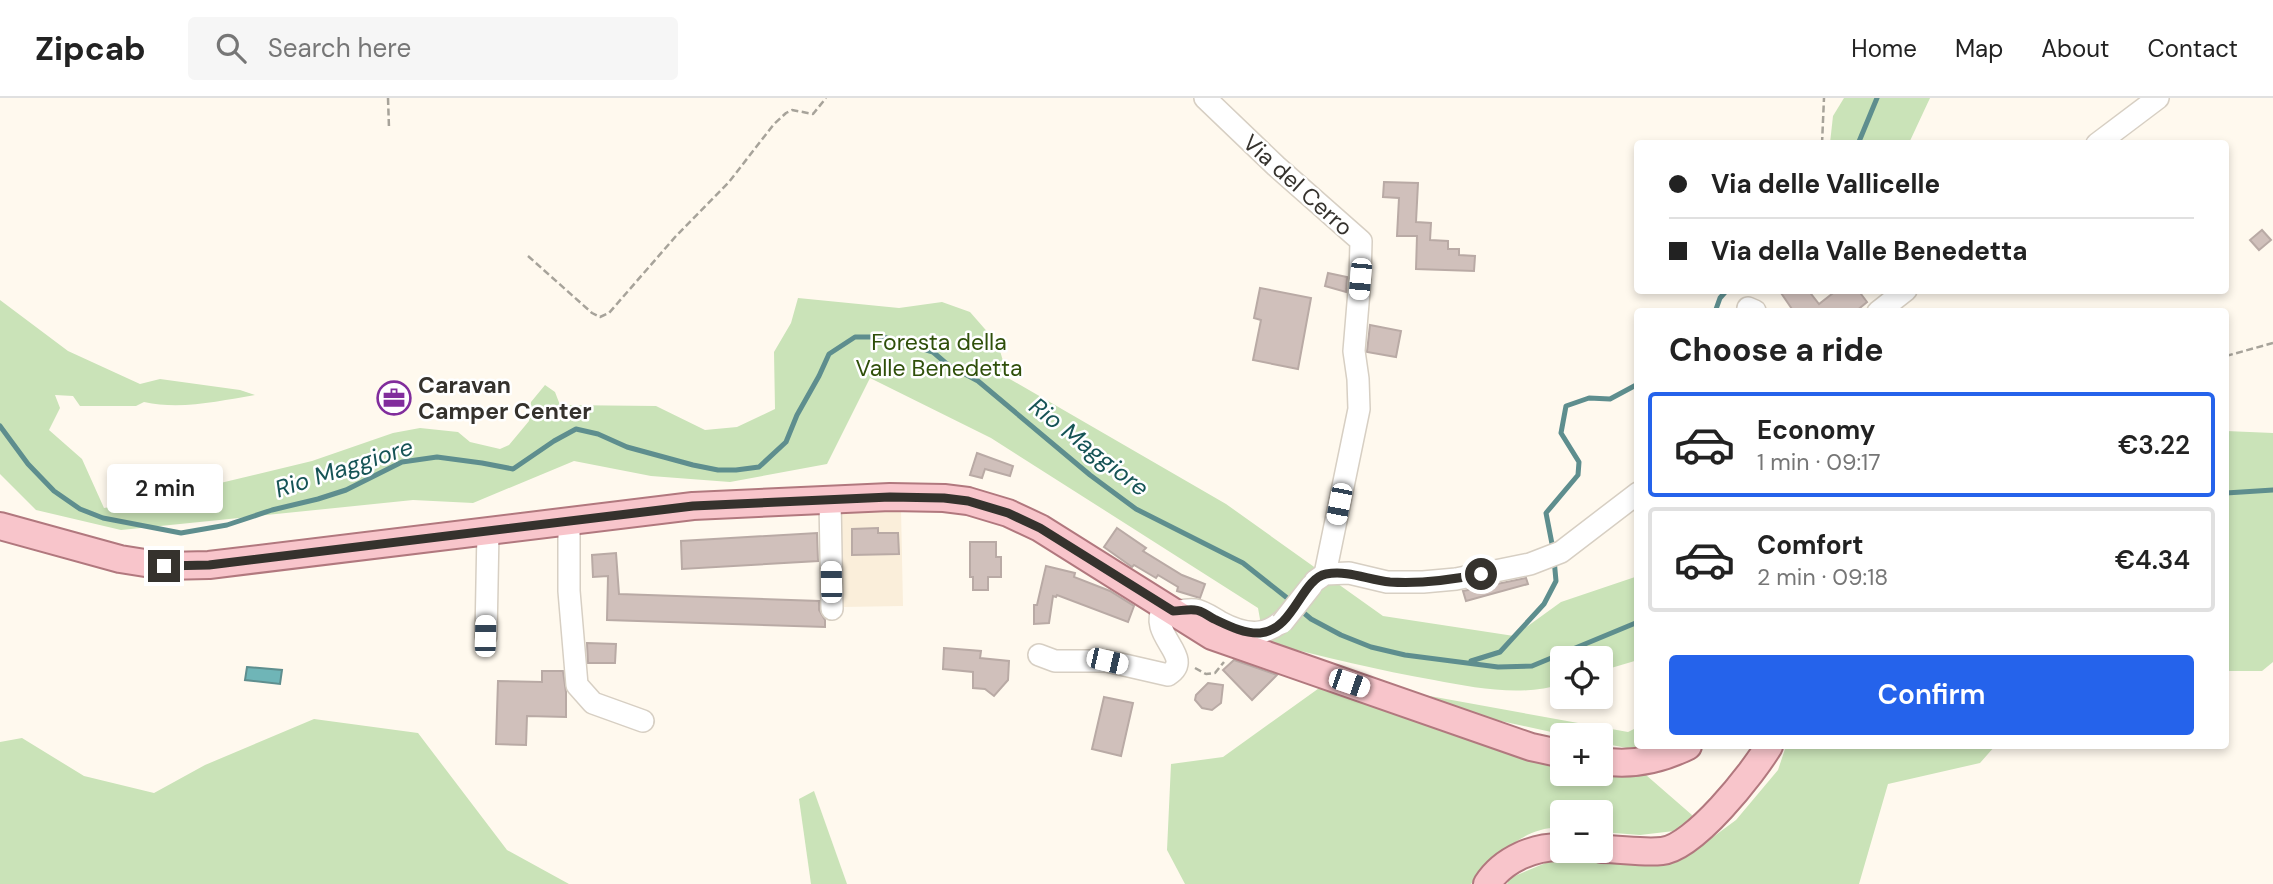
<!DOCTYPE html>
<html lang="en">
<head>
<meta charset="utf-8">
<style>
  body { margin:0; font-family:"DM Sans",sans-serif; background:#f6f6f6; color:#222; height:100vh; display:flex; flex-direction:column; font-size:26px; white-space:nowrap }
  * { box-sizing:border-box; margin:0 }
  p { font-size:23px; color:#767676 }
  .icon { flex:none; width:38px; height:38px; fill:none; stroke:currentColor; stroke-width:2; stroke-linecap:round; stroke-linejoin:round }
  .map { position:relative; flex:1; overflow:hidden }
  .side { position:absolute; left:1634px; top:210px; width:595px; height:441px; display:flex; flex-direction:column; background:#fff; border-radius:7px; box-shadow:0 4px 10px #0003 }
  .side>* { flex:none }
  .hud { position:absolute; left:1634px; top:42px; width:595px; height:154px; border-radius:7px; box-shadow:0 4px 10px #0003; display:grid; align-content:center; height:154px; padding:0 35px; background:#fff }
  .fabs { position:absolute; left:1550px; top:548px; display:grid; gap:14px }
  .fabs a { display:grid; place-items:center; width:63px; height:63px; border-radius:7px; background:#fff; box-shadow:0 4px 10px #0003; font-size:35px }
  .end { position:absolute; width:32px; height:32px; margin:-16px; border:9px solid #35322d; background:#fff; box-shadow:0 0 0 4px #fff }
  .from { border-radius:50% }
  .bubble { position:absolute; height:49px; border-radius:7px; background:#fff; box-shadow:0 4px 10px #0003; font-size:23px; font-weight:600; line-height:49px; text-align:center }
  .car { position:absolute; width:21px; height:42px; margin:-21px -10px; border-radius:9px; box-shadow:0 0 5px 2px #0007; background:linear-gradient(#fff 24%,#345 0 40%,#fff 0 76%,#345 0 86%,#fff 0) }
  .hud b { display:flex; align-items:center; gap:24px; height:66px; font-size:26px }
  .hud b+b { border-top:2px solid #e0e0e0 }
  .hud i { width:18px; height:18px; background:#222 }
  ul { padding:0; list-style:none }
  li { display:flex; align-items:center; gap:21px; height:105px; margin:0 14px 10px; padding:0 21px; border:4px solid #e0e0e0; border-radius:7px }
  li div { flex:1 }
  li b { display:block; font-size:26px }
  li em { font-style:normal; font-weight:600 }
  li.current { border-color:#2563eb }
  li>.icon { width:63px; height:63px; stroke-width:1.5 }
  h2 { padding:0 35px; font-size:32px; line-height:84px }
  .button { display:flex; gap:14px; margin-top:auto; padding:14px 35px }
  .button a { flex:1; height:80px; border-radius:7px; background:#2563eb; color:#fff; font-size:28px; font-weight:600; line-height:80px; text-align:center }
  header { display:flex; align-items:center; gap:42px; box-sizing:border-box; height:98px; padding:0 35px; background:#fff; border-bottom:2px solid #e0e0e0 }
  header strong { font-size:33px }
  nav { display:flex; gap:38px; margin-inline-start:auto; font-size:24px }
  .search { width:490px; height:63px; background:#f6f6f6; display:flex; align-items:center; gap:18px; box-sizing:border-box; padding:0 24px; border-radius:7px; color:#767676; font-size:26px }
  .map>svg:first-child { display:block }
</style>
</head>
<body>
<header>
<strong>Zipcab</strong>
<div class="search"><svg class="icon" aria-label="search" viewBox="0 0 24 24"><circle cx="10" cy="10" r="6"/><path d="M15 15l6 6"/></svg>Search here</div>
<nav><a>Home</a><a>Map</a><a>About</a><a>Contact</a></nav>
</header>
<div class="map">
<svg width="2273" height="786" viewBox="0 0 2273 786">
  <rect width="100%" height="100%" fill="#fff9ee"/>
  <!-- built -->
  <path fill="#faeeda" d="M901,411L903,508L842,509L841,412Z"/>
  <!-- green -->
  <g fill="#cae3b8">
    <path d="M1844,0H1930L1909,45H1830L1833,18Z"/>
    <path d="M798,200L899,210L942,204L970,214L998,246L1008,280L1226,406L1383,518L1514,538L1561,504L1638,478V562L1601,573V560H1563V586C1521,599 1476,590 1434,582C1377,572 1321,558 1264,544L1258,510L991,340L870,280L827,366L730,384L651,378L574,363L473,405L413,402L121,432L36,412L0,376V202L68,253L140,286L160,281L240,292L255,297C219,303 181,312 144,304L136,308H80L73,298L55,297L60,310L49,332L82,361L104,410L197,395L212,387L312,363L393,335L420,330L458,334L470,344L500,351L509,347L529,323L531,304L545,287L555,294L560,307L656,308L705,332L737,329L775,311L774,254L791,225Z"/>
    <path d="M2226,333L2273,335V564L2262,573H2226Z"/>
    <path d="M1322,588L1563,663V676H1601V669L1646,677L1692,717L1691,731L1640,737L1601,734V714H1563V730C1522,727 1496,760 1471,786H1185L1167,752L1171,666L1223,659Z"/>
    <path d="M1391,591L1628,634L1638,629V648H1648L1627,650L1601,645V637H1565L1487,620Z"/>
    <path d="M314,621L418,635L507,752L569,786H0V644L22,640L84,678L154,695L205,667Z"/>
    <path d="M1786,648H1995L1980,665L1888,686L1859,786H1507L1510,780L1548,764L1589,758L1662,763L1694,753L1736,722L1778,672Z"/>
    <path d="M814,693L847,786H811L799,701Z"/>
  </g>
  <!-- water -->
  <path fill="#6fb5b7" stroke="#5e8e8e" stroke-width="2" d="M247,569L282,572L280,586L245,582Z"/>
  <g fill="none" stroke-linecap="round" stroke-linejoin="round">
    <!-- stream -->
    <g stroke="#5e8e8e" stroke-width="5">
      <path d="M1858,46L1877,0"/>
      <path d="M1715,214L1720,200L1727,192"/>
      <path d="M0,328L28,366L54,393L80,411L103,420L181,435L227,427L272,412L318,401L346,392L402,364L437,359L482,365L513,371L554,343L576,331L598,336L627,349L693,367L718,372H736L759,369L786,344L797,317L819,278L829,256L855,239H883L933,254L948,267L978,283L1090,377L1136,411L1243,465L1291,503"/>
      <path d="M2226,395L2273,392"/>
      <path d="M1553,451L1546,415L1578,377L1579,364L1561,335L1566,308L1589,300L1610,301L1638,286"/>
      <path d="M1298,510L1311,521L1341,537L1371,549L1405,557L1498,569L1532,568L1638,524"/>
      <path d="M1471,563L1500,554L1544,506L1556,483L1554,461"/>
    </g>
  </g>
  <!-- building -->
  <g fill="#d0c0bb" stroke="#b9aaa5" stroke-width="2">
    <path d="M1384,84L1418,85L1416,124L1431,125L1430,142L1448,143V151H1459V157L1475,158L1474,173L1416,171L1417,138H1397L1399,100L1383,99Z"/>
    <path d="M2262,132L2271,142L2259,152L2250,142Z"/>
    <path d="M1328,175L1347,179L1346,194L1325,188Z"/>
    <path d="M1260,190L1311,200L1298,271L1253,262L1261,222L1254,220Z"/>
    <path d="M1779,192H1808L1819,206L1837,192H1858L1867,204L1855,214H1794Z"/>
    <path d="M1370,227L1401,233L1396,259L1367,254Z"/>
    <path d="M977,355L1013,368L1010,378L985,371L982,380L970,377Z"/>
    <path d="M878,430V435H898L899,456L852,457V431Z"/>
    <path d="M1117,430L1146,450L1143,453L1182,477L1205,486L1200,500L1177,493L1178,489L1158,477L1156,480L1134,467L1132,469L1104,449Z"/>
    <path d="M817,435L818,463L682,471L681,443Z"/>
    <path d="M970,444H996V459H1001V479H988V492H973V479H970Z"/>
    <path d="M616,455L619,496L819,503V512L825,522V529L607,522L608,478L593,479L592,457Z"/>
    <path d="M1046,468L1075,475L1074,479L1110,493L1134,508L1128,524L1057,497L1056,499L1053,498L1049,525L1034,526V507H1037Z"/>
    <path d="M1526,480L1528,486L1466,503L1463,493Z"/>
    <path d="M587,545L616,546L615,565H588Z"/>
    <path d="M944,550L981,553L980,560L1009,563L1008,582L994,598L985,591L973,590V574L943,571Z"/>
    <path d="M1234,562L1277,577L1252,602L1223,572Z"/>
    <path d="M542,573H563L566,594V619L527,618L526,647L496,646L498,583L542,584Z"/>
    <path d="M1208,585L1223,587L1221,605L1212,612L1202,610L1195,602L1196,597Z"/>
    <path d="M1104,599L1133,605L1121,658L1092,651Z"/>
  </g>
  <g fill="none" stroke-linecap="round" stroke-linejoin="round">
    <defs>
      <g id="minor">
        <path d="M1205,0L1276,68L1361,143L1360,181L1354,253L1358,281L1359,311L1325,476"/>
        <path d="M2097,46L2158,0"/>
        <path d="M1748,210L1755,213"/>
        <path d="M1878,214L1906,192"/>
        <path d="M830,402L832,511"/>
        <path d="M569,424V493L577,587L593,605L643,623"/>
        <path d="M1315,483L1325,476L1349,475L1387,484H1423L1456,481L1530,466L1561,454L1638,395"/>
        <path d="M1173,514C1180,513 1188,511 1195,512C1203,513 1213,520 1220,524C1250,540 1272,539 1293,511"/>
        <path d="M486,538L488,433"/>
        <path d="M1039,557L1055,563H1107L1168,577C1197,559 1146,537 1164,509"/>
      </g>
      <g id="major">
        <path d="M0,428L120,461L164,468L209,467L693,408L890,399L944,400L968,403L1008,415L1040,430L1212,538L1531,649L1563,656"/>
        <path d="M1601,663C1632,668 1660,662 1688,648"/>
        <path d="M1601,751C1621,751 1642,755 1662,753C1694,750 1753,675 1769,648"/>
        <path d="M1487,786C1503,761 1535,748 1563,749"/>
      </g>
    </defs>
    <!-- minor casing -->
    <use href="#minor" stroke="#d7cfc3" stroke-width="24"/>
    <!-- major casing -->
    <use href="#major" stroke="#b1787e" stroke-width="30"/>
    <!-- path -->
    <g stroke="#a7a39a" stroke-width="2.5" stroke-dasharray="7 3.5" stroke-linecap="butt">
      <path d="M388,0L389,30"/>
      <path d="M1822,46L1824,0"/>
      <path d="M528,158L592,215L600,219L609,215L676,138L729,84L774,26L786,15L792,12L813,16L826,0"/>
      <path d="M2226,258L2273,245"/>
      <path d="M1195,570L1206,576L1215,575L1224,564"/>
    </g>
    <!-- minor -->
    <use href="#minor" stroke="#fff" stroke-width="21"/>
    <!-- major -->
    <use href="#major" stroke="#f8c5cb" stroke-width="26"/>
    <defs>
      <path id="minor-bridge" d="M1282,525L1312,487"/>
    </defs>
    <!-- minor-bridge casing -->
    <use href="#minor-bridge" stroke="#d7cfc3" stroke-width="24" stroke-linecap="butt"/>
    <!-- minor-bridge -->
    <use href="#minor-bridge" stroke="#fff" stroke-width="21"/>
  </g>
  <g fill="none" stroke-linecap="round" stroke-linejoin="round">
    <!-- route -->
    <path stroke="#35322d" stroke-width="9" d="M164,468L209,467L693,408L890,399L944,400L968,403L1008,415L1040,430L1173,513C1180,513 1188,511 1195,512C1201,512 1208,518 1214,521C1227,527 1244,536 1260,535C1294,532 1301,481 1326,476C1349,472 1368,482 1390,484C1420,486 1451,482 1481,476"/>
  </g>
  <!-- icons -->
  <defs>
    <symbol id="office-ring" viewBox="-11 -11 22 22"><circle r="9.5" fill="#fff" stroke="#812d9c" stroke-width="1.5"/><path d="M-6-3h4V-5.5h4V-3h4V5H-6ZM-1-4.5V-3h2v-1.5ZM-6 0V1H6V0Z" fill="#812d9c"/></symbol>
  </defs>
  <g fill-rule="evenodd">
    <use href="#office-ring" x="375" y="281" width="38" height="38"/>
  </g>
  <g text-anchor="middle" stroke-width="5" stroke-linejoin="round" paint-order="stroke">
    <!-- street labels -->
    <g font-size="23" fill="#35322d" stroke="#fff">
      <text transform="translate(1298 87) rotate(42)" y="8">Via del Cerro</text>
    </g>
    <!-- park labels -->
    <g font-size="23" fill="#2f4f0a" stroke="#fff">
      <text x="939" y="252">Foresta della<tspan x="939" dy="26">Valle Benedetta</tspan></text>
    </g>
    <!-- poi labels -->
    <g font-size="23" font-weight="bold" fill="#35322d" stroke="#fff" text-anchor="start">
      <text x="418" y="295">Caravan<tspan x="418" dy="26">Camper Center</tspan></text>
    </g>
    <!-- water labels -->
    <g font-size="24" font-style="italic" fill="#165456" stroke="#fff">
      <text transform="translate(1089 349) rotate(38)" y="8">Rio Maggiore</text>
      <text transform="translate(344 370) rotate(-18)" y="8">Rio Maggiore</text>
    </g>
  </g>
</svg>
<div class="fabs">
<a><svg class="icon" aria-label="locate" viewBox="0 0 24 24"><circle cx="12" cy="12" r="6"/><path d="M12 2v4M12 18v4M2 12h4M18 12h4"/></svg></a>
<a>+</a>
<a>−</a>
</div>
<i class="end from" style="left:1481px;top:476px"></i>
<i class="end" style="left:164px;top:468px"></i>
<div class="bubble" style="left:107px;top:366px;width:116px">2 min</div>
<i class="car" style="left:1360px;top:181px;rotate:185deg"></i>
<i class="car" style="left:1339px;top:406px;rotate:191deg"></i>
<i class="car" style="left:831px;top:484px;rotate:359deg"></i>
<i class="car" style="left:485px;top:538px;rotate:1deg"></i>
<i class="car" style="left:1107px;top:563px;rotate:103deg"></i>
<i class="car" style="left:1349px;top:585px;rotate:109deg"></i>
<div class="hud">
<b><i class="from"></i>Via delle Vallicelle</b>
<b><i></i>Via della Valle Benedetta</b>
</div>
<section class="side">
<h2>Choose a ride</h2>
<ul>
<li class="current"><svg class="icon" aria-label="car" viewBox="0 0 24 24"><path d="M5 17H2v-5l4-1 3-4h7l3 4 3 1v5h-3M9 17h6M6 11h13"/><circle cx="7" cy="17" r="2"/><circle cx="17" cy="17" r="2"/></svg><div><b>Economy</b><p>1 min · 09:17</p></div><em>€3.22</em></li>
<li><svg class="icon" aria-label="car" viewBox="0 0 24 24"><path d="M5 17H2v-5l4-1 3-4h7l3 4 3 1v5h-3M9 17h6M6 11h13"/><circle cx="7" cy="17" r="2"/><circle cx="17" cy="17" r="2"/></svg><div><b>Comfort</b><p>2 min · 09:18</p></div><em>€4.34</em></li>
</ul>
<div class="button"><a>Confirm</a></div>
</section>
</div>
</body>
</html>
